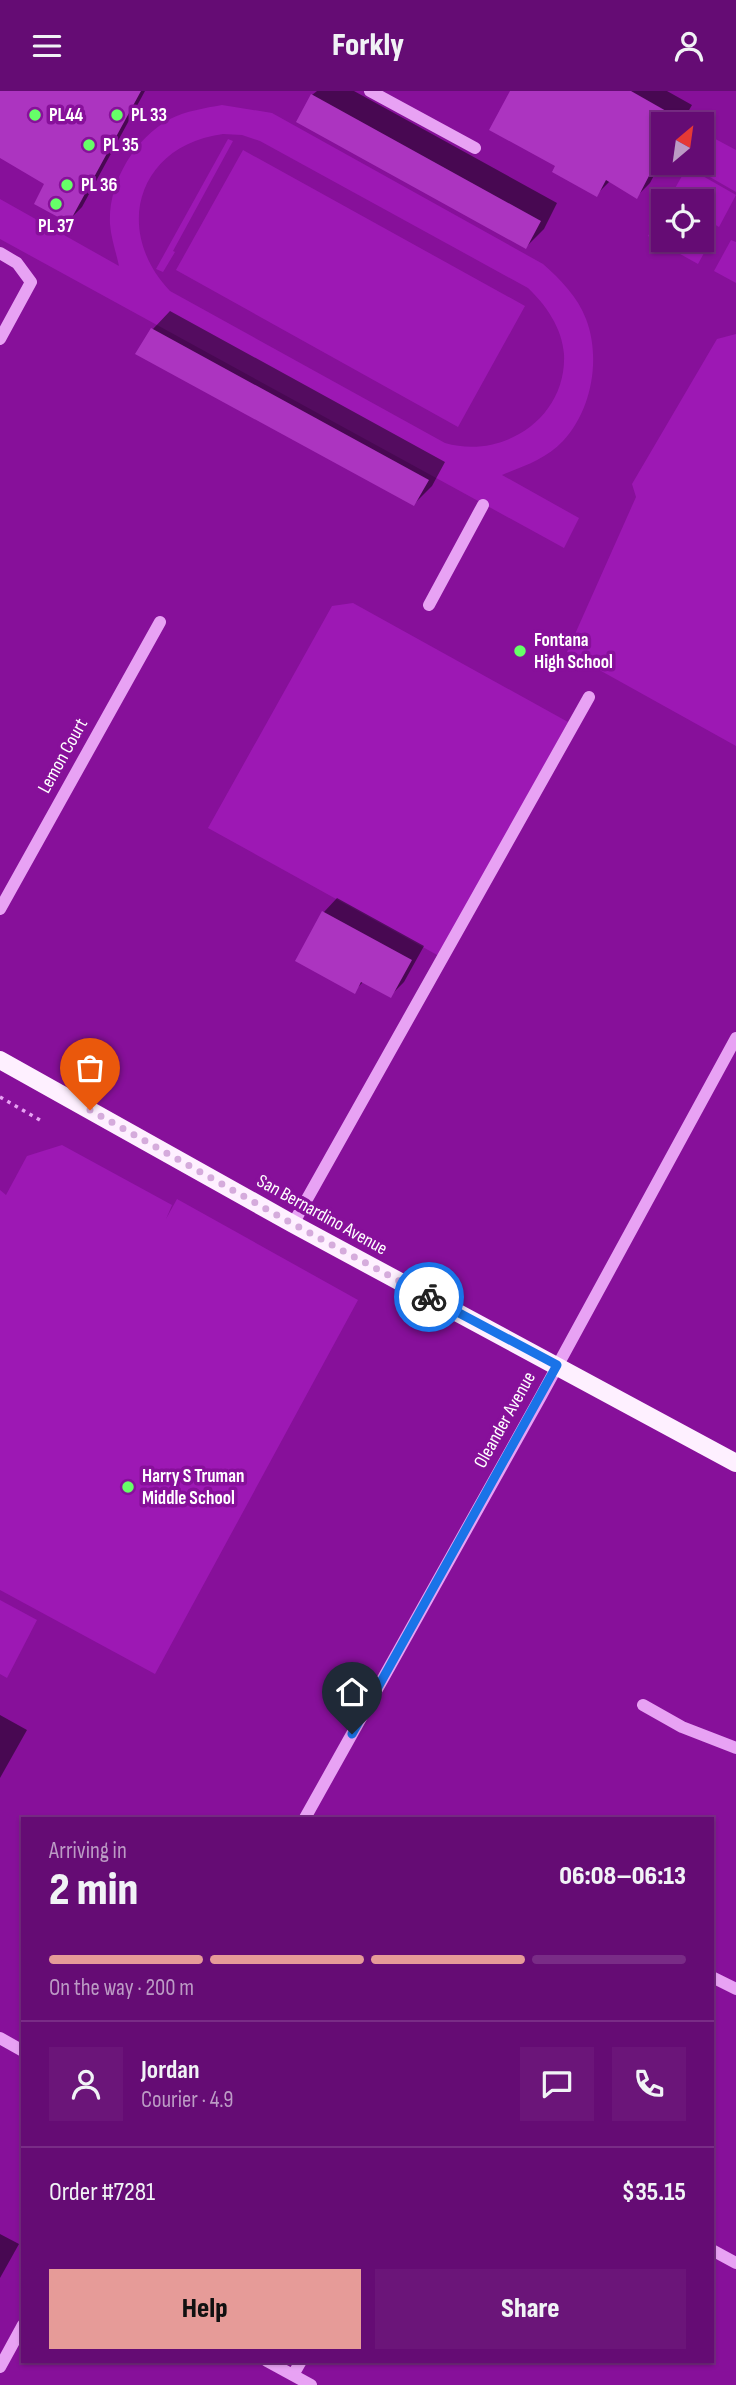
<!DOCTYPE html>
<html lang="en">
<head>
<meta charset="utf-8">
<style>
  body { margin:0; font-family:"Sofia Sans Condensed",sans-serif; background:#6b1579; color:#f1f3f6; height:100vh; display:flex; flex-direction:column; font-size:26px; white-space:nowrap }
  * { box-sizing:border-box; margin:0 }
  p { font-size:23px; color:#bc9bc5 }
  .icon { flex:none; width:38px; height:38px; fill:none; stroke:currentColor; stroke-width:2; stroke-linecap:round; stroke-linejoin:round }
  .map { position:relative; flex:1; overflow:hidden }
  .panel { position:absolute; left:21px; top:1726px; width:693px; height:546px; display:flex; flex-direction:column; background:#650c74; border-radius:0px; box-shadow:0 2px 5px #0004,0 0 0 2px #792c86 }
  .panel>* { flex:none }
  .needle { width:46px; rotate:29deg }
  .controls { position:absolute; left:651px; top:21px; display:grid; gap:14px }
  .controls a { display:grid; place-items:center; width:63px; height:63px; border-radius:0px; background:#650c74; box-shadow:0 2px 5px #0004,0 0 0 2px #792c86; font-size:35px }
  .pin { position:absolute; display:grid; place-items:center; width:60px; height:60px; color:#fff; margin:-72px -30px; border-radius:50% 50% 50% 0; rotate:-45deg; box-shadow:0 0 7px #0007 }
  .pin .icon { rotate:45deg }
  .courier { position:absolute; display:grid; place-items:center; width:70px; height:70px; margin:-35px; border:5px solid #1a73e8; border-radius:50%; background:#fff; color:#222; box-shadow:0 2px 9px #0007 }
  .overview em { font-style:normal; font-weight:800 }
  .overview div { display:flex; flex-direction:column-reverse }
  .overview { display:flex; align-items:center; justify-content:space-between; height:119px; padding:0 28px }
  h1 { font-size:46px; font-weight:800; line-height:52px }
  .bar { display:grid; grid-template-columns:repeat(4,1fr); gap:10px 7px; align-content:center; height:84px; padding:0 28px }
  .bar i { height:9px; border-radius:5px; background:#792c86 }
  .bar .current { background:#e69b98 }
  .bar p { grid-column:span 4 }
  .line { display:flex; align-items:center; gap:18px; padding:0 28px; border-top:2px solid #792c86 }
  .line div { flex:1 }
  .round { display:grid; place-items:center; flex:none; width:74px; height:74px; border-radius:0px; background:#6b1579 }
  .primary-button { display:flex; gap:14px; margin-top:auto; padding:14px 28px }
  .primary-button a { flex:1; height:80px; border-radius:0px; background:#e69b98; color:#111; font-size:28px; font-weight:800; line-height:80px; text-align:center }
  .primary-button a+a { background:#6b1579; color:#f1f3f6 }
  header { display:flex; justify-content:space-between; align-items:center; height:91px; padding:0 28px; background:#650c74; font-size:32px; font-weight:800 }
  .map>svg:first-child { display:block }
  .green { fill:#9d18b4; fill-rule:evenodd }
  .shadow { fill:#0007 }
  .building { fill:#ac34c0 }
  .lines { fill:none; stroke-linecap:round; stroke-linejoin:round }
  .path { stroke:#e8a2f4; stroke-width:3.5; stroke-dasharray:3.5 5; stroke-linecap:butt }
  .minor { stroke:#e8a2f4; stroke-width:12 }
  .major { stroke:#fef0ff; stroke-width:18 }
  .done { stroke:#d5abdc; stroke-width:7; stroke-dasharray:0 12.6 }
  .route { stroke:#1a73e8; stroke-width:9 }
  .poi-dot { fill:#66ff68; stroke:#87109a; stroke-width:2.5 }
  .labels { text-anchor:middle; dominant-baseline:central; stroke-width:7; stroke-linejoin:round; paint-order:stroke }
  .poi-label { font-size:19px; font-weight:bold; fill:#fff; stroke:#87109a; text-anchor:start }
  .street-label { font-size:19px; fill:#fff; stroke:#87109a }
</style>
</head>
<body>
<header><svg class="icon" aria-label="menu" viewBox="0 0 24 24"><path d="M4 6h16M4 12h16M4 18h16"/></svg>Forkly<svg class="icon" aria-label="person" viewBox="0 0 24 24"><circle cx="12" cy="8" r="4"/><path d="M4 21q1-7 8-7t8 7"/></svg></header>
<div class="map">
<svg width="736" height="2294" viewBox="0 0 736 2294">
  <rect width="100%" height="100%" fill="#87109a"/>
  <path class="green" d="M 222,14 L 272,22 L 543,173 C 560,188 578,206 586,228 C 601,267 592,319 563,350 C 546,368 524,375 502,384 L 579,427 L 564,457 L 0,148 L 0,108 L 119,175 C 116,161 111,147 110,133 C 108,92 134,48 170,28 C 186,20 205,17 222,14 ZM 223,43 L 242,44 L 260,50 L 528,197 C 546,214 562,237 564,263 C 567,327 503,369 445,352 L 170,200 C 112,139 138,54 223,43 Z
    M 706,43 L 736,59 L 736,101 L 689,74 L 690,72 L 702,72 L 702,51 Z
    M 228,48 L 233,50 L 173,160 L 175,161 L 163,181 L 156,178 Z
    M 243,59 L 525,215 L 458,336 L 176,179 Z
    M 687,76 L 736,104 L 719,136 L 702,126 L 702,110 L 674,110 L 669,108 Z
    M 663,119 L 663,149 L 702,149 L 702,132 L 716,140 L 698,173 L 648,145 Z
    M 731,149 L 736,151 L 736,192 L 714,180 Z
    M 736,243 L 736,655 L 567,561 L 636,406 L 632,393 L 717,248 Z
    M 353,512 L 568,631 L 439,865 L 208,737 L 332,515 Z
    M 62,1054 L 172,1114 L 166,1128 L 177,1108 L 358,1209 L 155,1583 L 0,1499 L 0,1099 L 6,1104 L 27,1065 Z
    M 0,1509 L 37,1529 L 7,1587 L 0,1583 Z"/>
  <path class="shadow" d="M 0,0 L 145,0 L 82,116 L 68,130 L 47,92 L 0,65 Z
    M 317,0 L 354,0 L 557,112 L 544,138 L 526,156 L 312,4 Z
    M 512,0 L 667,0 L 692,14 L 681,33 L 663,33 L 663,67 L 650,92 L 637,105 L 610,90 L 597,103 L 557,75 Z
    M 170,220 L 445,371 L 432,395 L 414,413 L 137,263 L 153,238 Z
    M 337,807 L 424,855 L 404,891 L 390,905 L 364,890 L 354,900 L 298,869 L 324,821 Z
    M 0,1624 L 27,1639 L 0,1687 Z
    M 0,2143 L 19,2153 L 0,2187 Z"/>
  <path class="building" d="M 0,0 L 141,0 L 69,132 L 34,113 L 44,93 L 0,67 Z
    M 510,0 L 631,0 L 689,33 L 663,33 L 663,58 L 637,108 L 606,89 L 597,106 L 552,81 L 555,75 L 489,39 Z
    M 311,3 L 541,130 L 526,158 L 296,31 Z
    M 151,237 L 429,389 L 414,415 L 135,263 Z
    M 322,820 L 412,869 L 391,907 L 361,891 L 355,903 L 295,870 Z"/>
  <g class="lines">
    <path class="path" d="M 0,1006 L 40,1029"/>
    <path class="minor" d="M 370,0 L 475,57
      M 0,162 L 17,172 L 31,191 L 0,248
      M 429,514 L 483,414
      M 0,818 L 160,531
      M 293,1133 L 589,606
      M 643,1614 L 682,1636 L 736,1657
      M 305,1727 L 541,1305 L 736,947
      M 712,1886 L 736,1898
      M 0,1947 L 23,1960
      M 712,2159 L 736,2172
      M 267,2270 L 311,2294
      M 0,2276 L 23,2234
      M 293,2284 L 301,2270"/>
    <path class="major" d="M 0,969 L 293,1133 L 736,1372"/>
  </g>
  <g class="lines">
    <path class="done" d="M 90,1019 L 293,1133 L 429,1206"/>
    <path class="route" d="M 352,1643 L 557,1274 L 429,1206"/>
  </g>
  <g class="poi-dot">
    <circle cx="35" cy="24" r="7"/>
    <circle cx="117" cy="24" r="7"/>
    <circle cx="89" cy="54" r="7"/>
    <circle cx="67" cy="94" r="7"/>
    <circle cx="56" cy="113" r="7"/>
    <circle cx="520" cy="560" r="7"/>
    <circle cx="128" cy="1396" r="7"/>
  </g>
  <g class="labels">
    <g class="poi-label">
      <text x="49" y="24">PL44</text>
      <text x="131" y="24">PL 33</text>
      <text x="103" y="54">PL 35</text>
      <text x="81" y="94">PL 36</text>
      <text x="56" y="135" text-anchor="middle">PL 37</text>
      <text x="534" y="549">Fontana<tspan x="534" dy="22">High School</tspan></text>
      <text x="142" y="1385">Harry S Truman<tspan x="142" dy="22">Middle School</tspan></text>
    </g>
    <g class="street-label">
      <text transform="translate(63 665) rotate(-61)">Lemon Court</text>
      <text transform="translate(322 1124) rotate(29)">San Bernardino Avenue</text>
      <text transform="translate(505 1329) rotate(-61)">Oleander Avenue</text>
    </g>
  </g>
</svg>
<div class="controls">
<a><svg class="needle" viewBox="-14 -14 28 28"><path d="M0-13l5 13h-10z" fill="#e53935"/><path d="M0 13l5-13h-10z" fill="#bc9bc5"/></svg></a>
<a><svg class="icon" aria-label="locate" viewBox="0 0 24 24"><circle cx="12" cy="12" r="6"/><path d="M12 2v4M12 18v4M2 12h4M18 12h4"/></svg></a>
</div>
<div class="pin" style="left:90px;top:1019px;background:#ea580c"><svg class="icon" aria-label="bag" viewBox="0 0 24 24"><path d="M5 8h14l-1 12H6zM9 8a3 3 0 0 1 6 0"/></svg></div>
<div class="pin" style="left:352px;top:1643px;background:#1f2937"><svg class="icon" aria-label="home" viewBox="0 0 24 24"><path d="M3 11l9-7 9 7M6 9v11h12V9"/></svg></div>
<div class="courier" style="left:429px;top:1206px"><svg class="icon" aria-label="bike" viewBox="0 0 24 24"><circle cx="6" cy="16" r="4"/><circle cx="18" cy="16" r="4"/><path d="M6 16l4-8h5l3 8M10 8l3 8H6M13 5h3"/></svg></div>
<section class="panel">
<div class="overview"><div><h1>2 min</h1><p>Arriving in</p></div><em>06:08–06:13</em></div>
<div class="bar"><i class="current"></i><i class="current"></i><i class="current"></i><i></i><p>On the way · 200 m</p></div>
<div class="line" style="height:126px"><a class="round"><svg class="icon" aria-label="person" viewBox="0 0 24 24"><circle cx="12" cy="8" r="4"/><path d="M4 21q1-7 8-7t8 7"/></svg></a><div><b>Jordan</b><p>Courier · 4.9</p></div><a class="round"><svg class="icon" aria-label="chat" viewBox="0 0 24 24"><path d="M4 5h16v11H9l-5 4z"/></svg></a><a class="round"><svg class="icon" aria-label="phone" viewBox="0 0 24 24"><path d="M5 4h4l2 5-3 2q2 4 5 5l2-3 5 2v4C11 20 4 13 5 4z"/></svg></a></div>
<div class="line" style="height:91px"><div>Order #7281</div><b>$35.15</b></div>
<div class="primary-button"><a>Help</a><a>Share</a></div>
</section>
</div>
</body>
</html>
